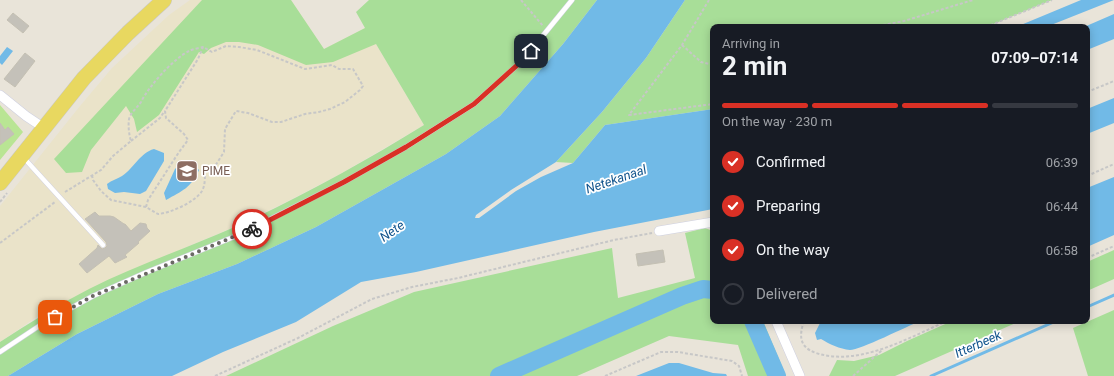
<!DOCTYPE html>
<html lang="en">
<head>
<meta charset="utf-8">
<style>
  body { margin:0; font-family:Roboto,sans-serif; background:#20242c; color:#f1f3f6; height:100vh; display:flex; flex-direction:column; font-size:15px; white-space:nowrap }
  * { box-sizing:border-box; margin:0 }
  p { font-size:13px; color:#9ea1a6 }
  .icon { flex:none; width:22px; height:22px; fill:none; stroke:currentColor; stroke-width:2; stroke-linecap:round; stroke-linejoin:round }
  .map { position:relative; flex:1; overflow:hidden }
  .sheet { position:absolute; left:710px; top:24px; width:380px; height:300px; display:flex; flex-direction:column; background:#171b24; border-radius:8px; box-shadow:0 2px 10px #0003 }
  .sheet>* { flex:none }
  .pin { position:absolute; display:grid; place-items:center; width:34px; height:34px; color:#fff; margin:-17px; border-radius:8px; box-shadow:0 2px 6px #0006 }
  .courier { position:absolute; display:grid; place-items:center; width:40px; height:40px; margin:-20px; border:3px solid #d93025; border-radius:50%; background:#fff; color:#222; box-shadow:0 1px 5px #0007 }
  .overview em { font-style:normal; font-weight:700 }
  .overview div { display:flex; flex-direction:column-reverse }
  .overview { display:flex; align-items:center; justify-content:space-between; height:68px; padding:0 12px }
  h1 { font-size:26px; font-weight:700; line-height:30px }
  .bar { display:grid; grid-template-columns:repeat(4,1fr); gap:6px 4px; align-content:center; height:48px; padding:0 12px }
  .bar i { height:5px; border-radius:3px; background:#363941 }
  .bar .on { background:#d93025 }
  .bar p { grid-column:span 4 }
  ol { padding:0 12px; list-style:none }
  li { display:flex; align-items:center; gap:12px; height:44px }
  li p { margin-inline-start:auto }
  li .icon { padding:4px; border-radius:50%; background:#d93025; color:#fff; stroke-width:4 }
  li:last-child { color:#9ea1a6 }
  li i { width:22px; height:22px; border:2px solid #363941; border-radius:50% }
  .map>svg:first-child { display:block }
  .education { fill:#eae3c9 }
  .green { fill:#a8de98 }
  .pitch { fill:#b9e594 }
  .water { fill:#71bae7 }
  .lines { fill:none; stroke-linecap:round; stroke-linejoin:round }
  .stream { stroke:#71bae7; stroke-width:3 }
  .river { stroke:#71bae7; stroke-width:18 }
  .building { fill:#c4c1b9; stroke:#c4c0b3 }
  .lane-casing { stroke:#cfd0e0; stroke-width:5.5 }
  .street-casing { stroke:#cfd0e0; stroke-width:10 }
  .primary-casing { stroke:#c7c7c7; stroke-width:16 }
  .path { stroke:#c7c7c7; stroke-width:2; stroke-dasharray:3 2; stroke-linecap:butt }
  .lane { stroke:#fff; stroke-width:4.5 }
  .street { stroke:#fff; stroke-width:9 }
  .primary { stroke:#e8d860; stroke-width:15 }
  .done { stroke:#6b6965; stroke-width:4; stroke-dasharray:0 7.2 }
  .route { stroke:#d93025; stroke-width:5 }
  .labels { text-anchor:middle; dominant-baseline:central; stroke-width:3.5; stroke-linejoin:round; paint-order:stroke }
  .education-label { font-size:12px; fill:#785e54; stroke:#fff; text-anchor:start }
  .water-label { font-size:13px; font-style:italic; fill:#14568e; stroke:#fff }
</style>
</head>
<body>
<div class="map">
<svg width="1114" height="376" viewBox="0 0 1114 376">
  <rect width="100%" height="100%" fill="#e9e4d9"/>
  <path class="education" d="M 190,0 L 291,0 L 324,49 L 365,28 L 376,44 L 424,125 L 340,174 L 288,201 L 237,226 L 191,245 L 38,316 L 0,342 L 0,206 L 80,106 L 112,68 L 169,15 Z"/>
  <path class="green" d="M 202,0 L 291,0 L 324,49 L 365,28 L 356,12 L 369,0 L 597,0 L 563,44 L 500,116 L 446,154 L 316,227 L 237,264 L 158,294 L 77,334 L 8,376 L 0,376 L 0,342 C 29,323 58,305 89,289 C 136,265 188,248 237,226 C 301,197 364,162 424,125 L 376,44 L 333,62 L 306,65 L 258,45 L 239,42 L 226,42 L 211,48 L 204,54 L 199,52 L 159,115 L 137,132 L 134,119 L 126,106 L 91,150 L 82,172 L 66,173 L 54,159 Z
    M 685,0 L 1052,0 L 986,27 L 713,27 L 713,109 L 605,125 L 573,163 L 556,162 L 602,112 L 646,58 Z
    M 705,228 L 713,231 L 713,321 L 763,321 L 786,376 L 748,376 L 738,345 L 669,336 L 577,376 L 226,376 L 333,326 L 414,292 L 612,248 L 618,298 L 695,278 L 685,233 Z
    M 1114,250 L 1114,279 L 1087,291 L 1087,262 Z
    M 1114,310 L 1114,376 L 1088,376 L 1073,328 Z
    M 952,321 L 1020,321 L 895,376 L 829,376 L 837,360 L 854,361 L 879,355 L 907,341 Z"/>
  <path class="pitch" d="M 0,105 L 23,132 L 0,160 Z"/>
  <path class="water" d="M 597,0 L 685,0 L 646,58 L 602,112 L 556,162 L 511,190 L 476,215 L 475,218 L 479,218 L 516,191 L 541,177 L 573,163 L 605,125 L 713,109 L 713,209 L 594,232 L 416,272 L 361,282 L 296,322 L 223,352 L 172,376 L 8,376 L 77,334 L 158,294 L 237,264 L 316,227 L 446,154 L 500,116 L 563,44 Z
    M 1081,0 L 1114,0 L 1046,27 L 1016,27 Z
    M 1114,14 L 1114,39 L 1087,50 L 1087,27 L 1084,27 Z
    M 7,47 L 13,51 L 2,65 L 0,63 L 0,56 Z
    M 1114,98 L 1114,123 L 1087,134 L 1087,109 Z
    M 154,149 L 164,153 L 164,161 L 146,191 L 140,194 L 124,192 L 115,193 L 108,189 L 107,184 C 112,180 117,179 122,176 C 134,168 140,153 154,149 Z
    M 188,163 L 194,165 L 199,170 C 191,188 182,191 166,200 L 164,193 L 175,169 L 180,164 Z
    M 1114,177 L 1114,235 L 1087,247 L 1087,188 Z
    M 821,321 L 920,321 C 908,326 860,350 850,350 C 840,349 829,344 821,339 L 817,340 L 815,333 Z
    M 669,363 L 679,363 L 713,373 L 726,374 L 727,376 L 636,376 Z"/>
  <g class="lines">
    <path class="stream" d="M 1087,307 L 1114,295
      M 931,376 L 1056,321"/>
    <path class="river" d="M 753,321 L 777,376
      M 499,376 L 682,296 L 703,289 L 713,290"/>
  </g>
  <path class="building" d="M 13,13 L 29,26 L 23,33 L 7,20 Z
    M 25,53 L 35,61 L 15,87 L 4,79 Z
    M 0,123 L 5,130 L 8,127 L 14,134 L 0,145 Z
    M 95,212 L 99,216 L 110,216 L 114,217 L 124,224 L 125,224 L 131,231 L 140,223 L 146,224 L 147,228 L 150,231 L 138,242 L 139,243 L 125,255 L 127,257 L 115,263 L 109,256 L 87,273 L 79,264 L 97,248 L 98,245 L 102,249 L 105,248 L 107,246 L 106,242 L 85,219 Z
    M 663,250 L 665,262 L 638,266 L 636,254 Z"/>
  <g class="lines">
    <g class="lane-casing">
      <path id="lane" d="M 23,157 L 103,245
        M 0,352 L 42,324 L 93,296 L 147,272 L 241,234 L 344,182 L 406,147 L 474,104 L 523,60 L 572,0"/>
    </g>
    <g class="street-casing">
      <path id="street" d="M 0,95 L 26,116 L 44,128
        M 659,231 L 713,222
        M 776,321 L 800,376"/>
    </g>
    <g class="primary-casing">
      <path id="primary" d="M 0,183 L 84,78 L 128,33 L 164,0"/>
    </g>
    <path class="path" d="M 521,0 L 543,26
      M 709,0 L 682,45 L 629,115 L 713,104
      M 873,27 L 904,21 L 973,0
      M 986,27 L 1052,0
      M 682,45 L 701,62 L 713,65
      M 1087,92 L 1114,81
      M 131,141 L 160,118 L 164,112
      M 92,175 L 93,180 L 101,191 L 111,200 L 146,207
      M 1087,176 L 1114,164
      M 65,192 L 101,170 L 113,156 L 131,141 C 129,134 128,127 129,119 C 131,112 137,108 141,102 C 149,86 173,59 189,51 C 193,49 199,48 203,47 L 212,52 L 226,46 L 239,47 L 257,50 L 305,69 L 332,65 L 339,69 L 353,69 L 363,86 L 360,90 L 345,102 L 330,109 L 319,112 L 305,114 L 281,122 L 272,122 L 248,113 L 236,111 L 225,129 L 224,152 L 215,166 L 205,172 C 205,178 205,186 202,191 C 195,202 171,213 158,214 L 146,207 L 148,200 L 179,152 L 188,140 L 184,134 L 166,118 L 165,111 L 198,59 L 203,47
      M 0,202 L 7,193
      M 0,243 L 55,202
      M 1087,258 L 1114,246
      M 804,321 C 799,336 799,347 816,353 C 859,367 908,338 947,321
      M 215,376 L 298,338 L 372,299 L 412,287 L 458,278 L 614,240 L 652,233
      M 605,376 L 661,352 L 678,352 L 732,361 L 739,366 L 742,376
      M 853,376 L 882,350"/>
    <use href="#lane" class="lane"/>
    <use href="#street" class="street"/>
    <use href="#primary" class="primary"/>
  </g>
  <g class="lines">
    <path class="done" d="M 55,317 L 93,296 L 252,229"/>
    <path class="route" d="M 252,229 L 344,182 L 406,147 L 474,104 L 523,60 L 531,51"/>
  </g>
  <defs>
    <g id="school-square" transform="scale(1.15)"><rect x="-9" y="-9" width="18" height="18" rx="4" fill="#8d6e63" stroke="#fff"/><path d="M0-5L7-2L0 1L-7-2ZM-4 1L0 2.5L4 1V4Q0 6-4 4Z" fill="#fff"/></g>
  </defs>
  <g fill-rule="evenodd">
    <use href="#school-square" x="187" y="171"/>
  </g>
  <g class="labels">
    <g class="education-label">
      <text x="202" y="171">PIME</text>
    </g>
    <g class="water-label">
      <text transform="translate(616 179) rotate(-19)">Netekanaal</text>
      <text transform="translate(392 231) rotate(-35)">Nete</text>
      <text transform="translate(978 344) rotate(-24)">Itterbeek</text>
    </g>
  </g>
</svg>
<div class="pin" style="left:55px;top:317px;background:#ea580c"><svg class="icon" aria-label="bag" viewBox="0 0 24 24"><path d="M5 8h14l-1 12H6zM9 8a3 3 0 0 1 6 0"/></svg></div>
<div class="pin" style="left:531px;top:51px;background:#1f2937"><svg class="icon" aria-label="home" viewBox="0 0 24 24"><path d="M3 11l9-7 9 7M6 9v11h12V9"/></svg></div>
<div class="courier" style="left:252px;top:229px"><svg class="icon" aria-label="bike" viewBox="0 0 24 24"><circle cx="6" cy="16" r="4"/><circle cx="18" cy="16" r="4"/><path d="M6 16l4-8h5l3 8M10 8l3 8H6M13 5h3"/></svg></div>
<section class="sheet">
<div class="overview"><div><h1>2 min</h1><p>Arriving in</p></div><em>07:09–07:14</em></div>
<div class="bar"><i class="on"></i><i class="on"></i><i class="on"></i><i></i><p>On the way · 230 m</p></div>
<ol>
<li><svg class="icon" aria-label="check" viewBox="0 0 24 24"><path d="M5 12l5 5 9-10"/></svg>Confirmed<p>06:39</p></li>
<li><svg class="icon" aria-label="check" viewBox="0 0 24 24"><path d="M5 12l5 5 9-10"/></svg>Preparing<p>06:44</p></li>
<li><svg class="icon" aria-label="check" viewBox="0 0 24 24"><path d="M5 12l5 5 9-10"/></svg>On the way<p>06:58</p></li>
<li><i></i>Delivered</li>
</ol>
</section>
</div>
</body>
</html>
